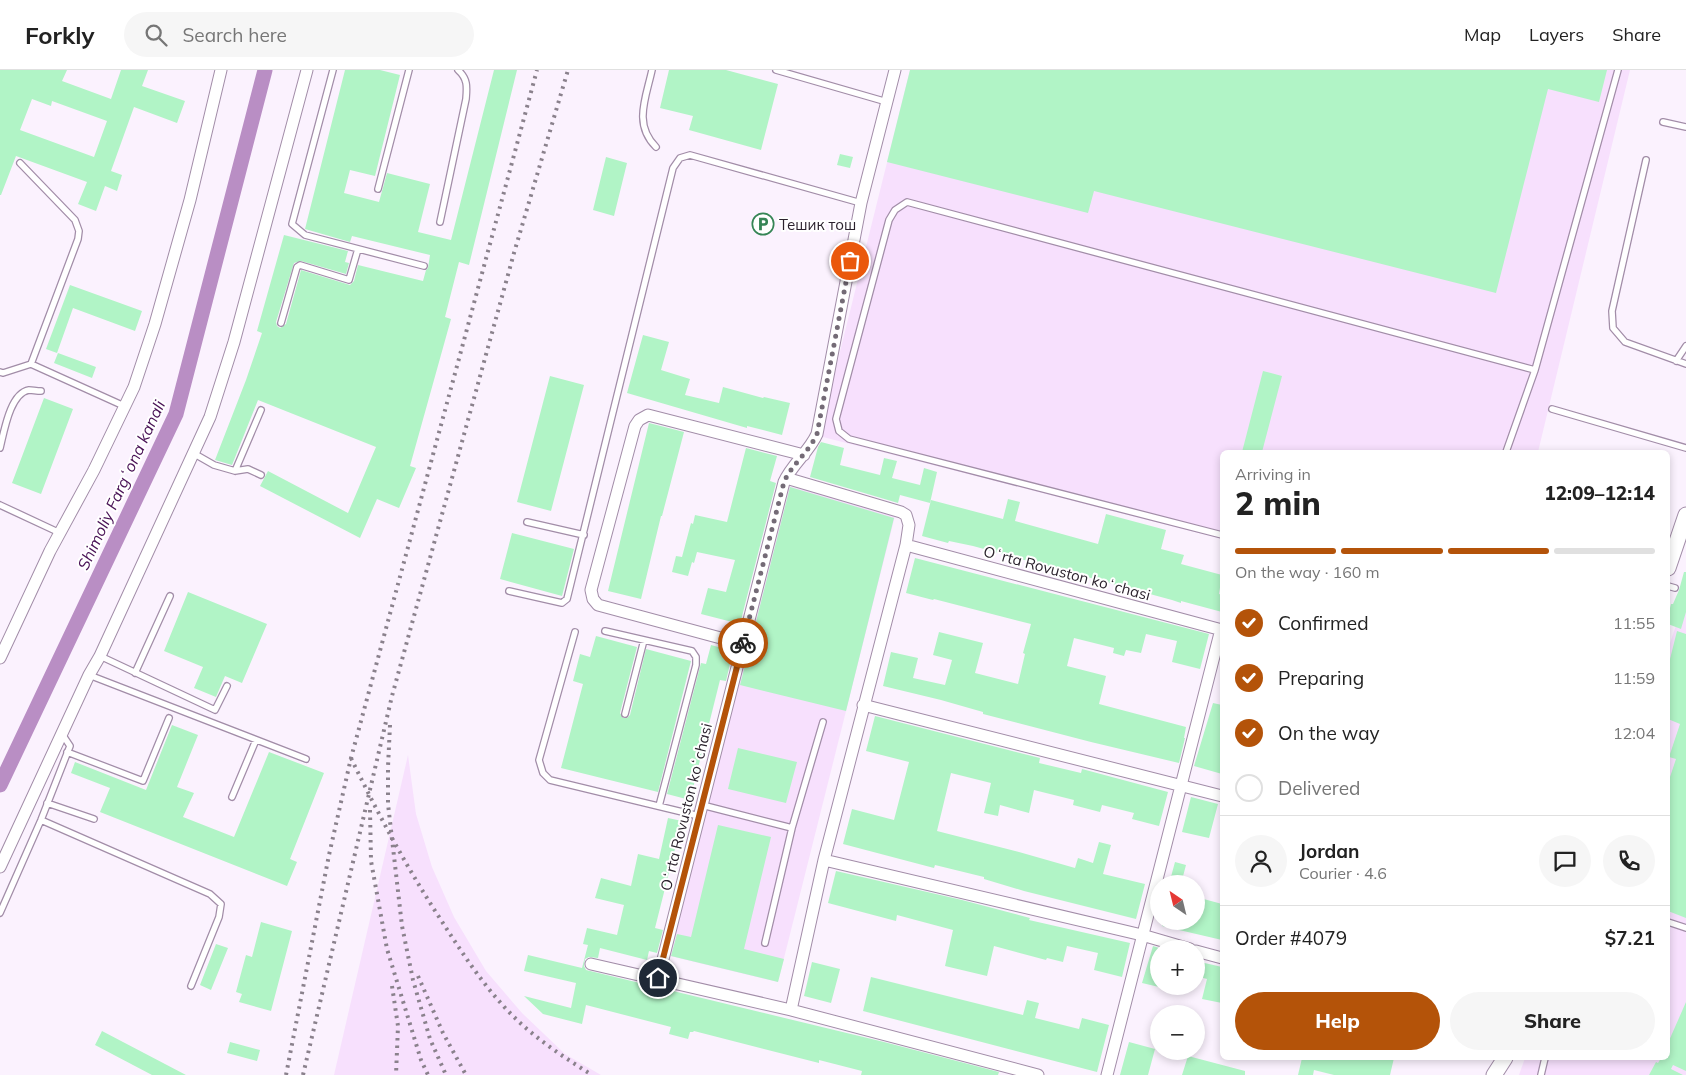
<!DOCTYPE html>
<html lang="en">
<head>
<meta charset="utf-8">
<style>
  body { margin:0; font-family:Mulish,sans-serif; background:#f6f6f6; color:#222; height:100vh; display:flex; flex-direction:column; font-size:19px; white-space:nowrap }
  * { box-sizing:border-box; margin:0 }
  p { font-size:16px; color:#767676 }
  .icon { flex:none; width:28px; height:28px; fill:none; stroke:currentColor; stroke-width:2; stroke-linecap:round; stroke-linejoin:round }
  .map { position:relative; flex:1; overflow:hidden }
  .side { position:absolute; left:1220px; top:380px; width:450px; height:610px; display:flex; flex-direction:column; background:#fff; border-radius:8px; box-shadow:0 2px 8px #0003 }
  .side>* { flex:none }
  .needle { width:32px; rotate:325deg }
  .buttons { position:absolute; left:1150px; top:805px; display:grid; gap:10px }
  .buttons a { display:grid; place-items:center; width:55px; height:55px; border-radius:50%; background:#fff; box-shadow:0 2px 8px #0003; font-size:25px }
  .pin { position:absolute; display:grid; place-items:center; width:42px; height:42px; color:#fff; margin:-21px; border:2px solid #fff; border-radius:50%; box-shadow:0 1px 5px #0007 }
  .courier { position:absolute; display:grid; place-items:center; width:50px; height:50px; margin:-25px; border:4px solid #b45309; border-radius:50%; background:#fff; color:#222; box-shadow:0 1px 6px #0007 }
  .summary em { font-style:normal; font-weight:800 }
  .summary div { display:flex; flex-direction:column-reverse }
  .summary { display:flex; align-items:center; justify-content:space-between; height:85px; padding:0 15px }
  h1 { font-size:32px; font-weight:800; line-height:38px }
  .bar { display:grid; grid-template-columns:repeat(4,1fr); gap:8px 5px; align-content:center; height:60px; padding:0 15px }
  .bar i { height:6px; border-radius:4px; background:#e0e0e0 }
  .bar .on { background:#b45309 }
  .bar p { grid-column:span 4 }
  .line { display:flex; align-items:center; gap:12px; padding:0 15px; border-top:1px solid #e0e0e0 }
  .line div { flex:1 }
  .round { display:grid; place-items:center; flex:none; width:52px; height:52px; border-radius:26px; background:#f6f6f6 }
  ol { padding:0 15px; list-style:none }
  li { display:flex; align-items:center; gap:15px; height:55px }
  li p { margin-inline-start:auto }
  li .icon { padding:5px; border-radius:50%; background:#b45309; color:#fff; stroke-width:4 }
  li:last-child { color:#767676 }
  li i { width:28px; height:28px; border:2px solid #e0e0e0; border-radius:50% }
  .primary-button { display:flex; gap:10px; margin-top:auto; padding:10px 15px }
  .primary-button a { flex:1; height:58px; border-radius:30px; background:#b45309; color:#fff; font-size:20px; font-weight:800; line-height:58px; text-align:center }
  .primary-button a+a { background:#f6f6f6; color:#222 }
  header { display:flex; align-items:center; gap:30px; box-sizing:border-box; height:70px; padding:0 25px; background:#fff; border-bottom:1px solid #e0e0e0 }
  header strong { font-size:24px }
  nav { display:flex; gap:28px; margin-inline-start:auto; font-size:18px }
  .search { width:350px; height:45px; background:#f6f6f6; display:flex; align-items:center; gap:12px; box-sizing:border-box; padding:0 18px; border-radius:28px; color:#767676; font-size:19px }
  .map>svg:first-child { display:block }
  .built { fill:#f7e0fd }
  .lines { fill:none; stroke-linecap:round; stroke-linejoin:round }
  .canal { stroke:#b98ec4; stroke-width:15 }
  .building { fill:#b1f4c6; fill-rule:evenodd }
  .service-casing { stroke:#a28da8; stroke-width:8 }
  .minor-casing { stroke:#a28da8; stroke-width:13 }
  .tertiary-casing { stroke:#a28da8; stroke-width:17 }
  .service { stroke:#fff; stroke-width:5.5 }
  .minor { stroke:#fff; stroke-width:11 }
  .tertiary { stroke:#fff; stroke-width:15 }
  .rail { stroke:#8a818c; stroke-width:4; stroke-dasharray:2.5 5; stroke-linecap:butt }
  .done { stroke:#746b76; stroke-width:5; stroke-dasharray:0 9 }
  .route { stroke:#b45309; stroke-width:6 }
  .labels { text-anchor:middle; dominant-baseline:central; stroke-width:4; stroke-linejoin:round; paint-order:stroke }
  .poi-label { font-size:15px; fill:#2b222d; stroke:#fff; text-anchor:start }
  .street-label { font-size:15px; fill:#2b222d; stroke:#fff }
  .water-label { font-size:16px; font-style:italic; fill:#481155; stroke:#fff }
</style>
</head>
<body>
<header>
<strong>Forkly</strong>
<div class="search"><svg class="icon" aria-label="search" viewBox="0 0 24 24"><circle cx="10" cy="10" r="6"/><path d="M15 15l6 6"/></svg>Search here</div>
<nav><a>Map</a><a>Layers</a><a>Share</a></nav>
</header>
<div class="map">
<svg width="1686" height="1005" viewBox="0 0 1686 1005">
  <rect width="100%" height="100%" fill="#fbf2fe"/>
  <path class="built" d="M 910,0 L 1630,0 L 1538,382 L 1222,382 L 1222,469 L 819,366 Z
    M 788,416 L 896,442 L 778,912 L 670,886 Z
    M 1686,526 L 1686,1005 L 1519,1005 L 1525,988 L 1668,988 L 1668,579 Z
    M 408,685 L 416,744 L 432,797 L 454,847 L 486,901 L 522,943 L 565,984 L 601,1005 L 334,1005 Z"/>
  <g class="lines">
    <path class="canal" d="M 0,715 L 176,344 L 265,0"/>
  </g>
  <path class="building" d="M 0,0 L 67,0 L 62,11 L 111,29 L 121,0 L 148,0 L 142,16 L 185,31 L 177,53 L 134,37 L 111,101 L 122,105 L 117,121 L 105,116 L 96,141 L 78,134 L 87,112 L 16,86 L 1,125 L 0,125 ZM 32,29 L 51,36 L 52,31 L 107,51 L 94,87 L 20,60 Z
    M 345,0 L 380,0 L 400,5 L 375,106 L 350,100 L 344,123 L 379,132 L 387,103 L 430,114 L 418,162 L 451,170 L 494,0 L 517,0 L 469,195 L 459,192 L 445,247 L 451,249 L 410,396 L 416,398 L 399,438 L 377,429 L 360,468 L 260,416 L 268,401 L 348,443 L 376,377 L 258,330 L 232,395 L 215,390 L 246,310 L 262,263 L 257,261 L 284,165 L 348,181 L 345,192 L 349,193 L 346,204 L 301,191 L 294,193 L 276,252 L 277,256 L 280,258 L 286,254 L 301,200 L 350,215 L 354,211 L 358,195 L 423,211 L 426,200 L 428,198 L 430,185 L 352,166 L 350,172 L 305,159 Z
    M 669,0 L 726,0 L 778,14 L 761,80 L 689,60 L 693,46 L 660,38 Z
    M 910,0 L 1607,0 L 1599,32 L 1548,19 L 1496,223 L 1094,121 L 1088,143 L 887,92 Z
    M 840,84 L 853,87 L 850,98 L 837,95 Z
    M 606,87 L 627,93 L 614,146 L 593,140 Z
    M 70,215 L 142,241 L 135,261 L 73,238 L 57,283 L 46,279 Z
    M 643,265 L 669,272 L 661,300 L 690,309 L 685,325 L 719,333 L 723,317 L 763,328 L 764,327 L 790,333 L 782,365 L 747,356 L 747,358 L 627,323 Z
    M 58,283 L 96,297 L 92,308 L 54,293 Z
    M 1263,301 L 1282,306 L 1262,382 L 1242,382 Z
    M 550,306 L 584,315 L 551,441 L 517,432 Z
    M 44,328 L 73,339 L 41,424 L 12,413 Z
    M 649,353 L 684,362 L 662,446 L 661,446 L 641,529 L 608,521 Z
    M 821,372 L 844,378 L 840,395 L 880,405 L 884,388 L 897,391 L 892,408 L 920,415 L 924,398 L 937,402 L 930,433 L 900,425 L 898,433 L 810,407 L 818,377 Z
    M 746,378 L 777,386 L 770,411 L 776,413 L 740,554 L 701,544 L 708,518 L 726,522 L 735,490 L 697,482 L 694,493 L 692,492 L 688,506 L 672,502 L 676,486 L 682,487 L 691,453 L 693,454 L 695,445 L 727,452 Z
    M 790,417 L 894,448 L 846,641 L 740,615 Z
    M 1008,429 L 1020,432 L 1015,451 L 1098,474 L 1106,444 L 1166,460 L 1161,479 L 1184,485 L 1181,494 L 1222,505 L 1219,524 L 1222,525 L 1222,542 L 1181,531 L 1181,533 L 1172,530 L 973,476 L 949,471 L 948,473 L 922,466 L 931,430 L 1003,449 Z
    M 512,463 L 574,479 L 562,526 L 500,509 Z
    M 915,488 L 1209,564 L 1200,599 L 1172,592 L 1177,571 L 1146,564 L 1141,583 L 1126,580 L 1124,586 L 1113,583 L 1114,578 L 1074,568 L 1067,596 L 1106,606 L 1099,634 L 1186,657 L 1184,668 L 1185,668 L 1179,693 L 1091,672 L 983,644 L 983,642 L 941,630 L 883,616 L 891,582 L 918,588 L 913,608 L 945,615 L 952,590 L 933,585 L 939,562 L 983,573 L 975,603 L 1018,614 L 1025,584 L 1023,583 L 1031,554 L 934,529 L 933,530 L 906,523 Z
    M 1684,502 L 1686,502 L 1686,542 L 1681,559 L 1668,554 L 1668,546 L 1671,534 L 1673,534 L 1679,520 Z
    M 188,522 L 267,554 L 242,613 L 225,606 L 216,627 L 194,618 L 203,597 L 164,581 Z
    M 1677,561 L 1686,564 L 1686,848 L 1668,841 L 1668,713 L 1676,689 L 1669,687 L 1680,654 L 1668,649 L 1668,597 Z
    M 596,566 L 637,577 L 620,643 L 623,648 L 627,648 L 630,645 L 646,579 L 691,591 L 658,722 L 561,698 L 583,614 L 573,611 L 580,584 L 590,587 Z
    M 711,575 L 733,581 L 726,611 L 720,610 L 690,730 L 667,724 L 701,593 L 706,594 Z
    M 1213,633 L 1222,635 L 1222,704 L 1194,696 Z
    M 875,646 L 1040,688 L 1039,693 L 1081,703 L 1082,699 L 1168,722 L 1159,756 L 1132,749 L 1134,743 L 1102,735 L 1100,742 L 1073,735 L 1074,730 L 1034,720 L 1029,743 L 1000,735 L 998,746 L 984,743 L 991,713 L 951,703 L 937,761 L 1019,782 L 1075,798 L 1078,788 L 1093,793 L 1099,772 L 1111,775 L 1103,804 L 1145,814 L 1136,849 L 1024,821 L 984,809 L 984,807 L 935,795 L 934,798 L 843,774 L 852,739 L 894,750 L 909,692 L 866,681 Z
    M 172,655 L 198,665 L 177,717 L 194,723 L 183,747 L 234,767 L 269,682 L 324,703 L 290,789 L 297,792 L 287,816 L 100,742 L 110,718 L 71,703 L 75,692 L 146,720 Z
    M 738,678 L 797,692 L 786,733 L 728,719 Z
    M 1191,727 L 1218,734 L 1209,768 L 1182,762 Z
    M 668,748 L 682,751 L 655,858 L 663,860 L 657,883 L 649,881 L 647,890 L 600,878 L 598,888 L 589,887 L 585,889 L 584,896 L 586,900 L 884,972 L 999,1002 L 998,1005 L 861,1005 L 862,1001 L 819,990 L 819,993 L 694,961 L 693,962 L 690,962 L 688,969 L 669,964 L 671,957 L 586,935 L 582,954 L 543,944 L 524,926 L 571,938 L 576,913 L 524,901 L 528,885 L 582,898 L 588,875 L 583,874 L 587,858 L 617,865 L 624,835 L 595,828 L 601,808 L 631,816 L 638,784 L 659,789 Z
    M 718,755 L 771,767 L 744,879 L 784,889 L 778,912 L 671,886 L 677,864 L 691,867 Z
    M 1175,792 L 1186,795 L 1181,814 L 1169,814 Z
    M 836,801 L 962,830 L 1030,848 L 1029,850 L 1130,873 L 1122,907 L 1094,900 L 1098,883 L 1067,876 L 1063,892 L 1047,888 L 1046,890 L 994,876 L 987,906 L 945,896 L 953,860 L 897,845 L 896,851 L 828,833 Z
    M 1200,828 L 1222,834 L 1222,870 L 1162,856 L 1163,851 L 1196,851 L 1196,843 Z
    M 261,852 L 292,861 L 271,941 L 239,932 L 242,924 L 236,922 L 246,885 L 252,887 Z
    M 216,874 L 228,878 L 211,920 L 200,915 Z
    M 1153,876 L 1159,878 L 1159,917 L 1142,913 Z
    M 1196,891 L 1222,897 L 1222,933 L 1202,929 L 1207,909 L 1196,906 Z
    M 812,892 L 840,899 L 831,933 L 804,926 Z
    M 871,907 L 1023,945 L 1027,930 L 1039,933 L 1035,948 L 1079,959 L 1082,948 L 1109,955 L 1097,1002 L 863,941 Z
    M 1686,932 L 1686,1001 L 1673,995 L 1671,999 L 1683,1005 L 1649,1005 L 1656,992 L 1658,993 L 1661,988 L 1668,988 L 1668,973 Z
    M 102,961 L 186,1005 L 152,1005 L 95,975 Z
    M 230,972 L 260,980 L 257,991 L 227,983 Z
    M 1129,972 L 1155,979 L 1148,1005 L 1120,1005 Z
    M 1188,986 L 1245,1001 L 1245,1005 L 1182,1005 Z
    M 1302,988 L 1394,988 L 1390,1005 L 1334,1005 L 1314,1000 L 1313,1005 L 1298,1005 Z"/>
  <g class="lines">
    <g class="service-casing">
      <path id="service" d="M 333,0 L 292,154 L 305,165 L 424,196
        M 652,0 C 646,28 633,54 656,77
        M 776,0 L 887,32
        M 1663,52 L 1686,57
        M 1646,90 L 1612,241 L 1613,258 L 1625,272 L 1686,294
        M 20,93 L 75,150 L 79,161 L 78,169 L 31,294
        M 378,119 L 409,0
        M 440,152 L 466,29 C 467,17 468,9 458,0
        M 281,253 L 297,197 L 300,195 L 349,210 L 358,179
        M 1676,291 L 1686,276
        M 0,302 L 3,303 L 31,294 L 124,336
        M 1552,339 L 1686,378
        M 0,378 C 4,362 10,323 29,320 C 32,320 37,321 41,321
        M 1506,382 L 1535,300 L 1618,0
        M 193,383 L 214,395 L 235,401 L 248,399 L 261,405
        M 235,401 L 261,340
        M 0,435 L 60,463
        M 527,452 L 584,465
        M 1222,465 L 849,369 L 839,361 L 836,349 L 889,150 L 895,140 L 907,132 L 1535,300
        M 1668,516 L 1675,518
        M 509,521 L 562,533 L 567,529 L 673,98 L 680,88 L 690,85 L 861,133
        M 605,561 L 692,581 L 696,587 L 696,595 L 659,736
        M 575,562 L 539,690 L 543,703 L 550,710 L 699,746
        M 100,586 L 215,640 L 227,616
        M 135,603 L 170,526
        M 89,605 L 306,689
        M 625,644 L 644,570
        M 67,682 L 143,711 L 169,648
        M 232,727 L 256,670
        M 47,733 L 94,749
        M 702,735 L 792,758
        M 41,750 L 210,824 L 221,834 L 219,847 L 191,916
        M 0,843 L 41,750 L 70,676 L 62,664
        M 1668,852 L 1686,858
        M 765,873 L 792,758 L 823,652
        M 1541,1005 L 1545,988"/>
    </g>
    <g class="minor-casing">
      <path id="minor" d="M 786,408 L 901,442 L 906,445 L 909,455 L 906,475 L 824,790 L 791,940
        M 906,475 L 1222,560
        M 743,574 L 598,535 L 593,529 L 591,520 L 635,356 L 639,350 L 648,345 L 804,385
        M 0,588 L 50,481 L 94,400 L 134,317 L 155,254 L 190,130 L 221,0
        M 863,635 L 1222,726
        M 824,790 L 1142,865 L 1190,879
        M 0,797 L 89,605 L 100,586 L 210,347 L 234,272 L 307,0
        M 1196,881 L 1222,888
        M 591,894 L 791,940 L 1038,1005
        M 658,909 L 784,412 C 792,394 809,382 817,364 L 861,133 L 895,0
        M 1107,1005 L 1221,559"/>
    </g>
    <g class="tertiary-casing">
      <path id="tertiary" d="M 1668,498 L 1686,445
        M 1494,1005 L 1505,988"/>
    </g>
    <use href="#service" class="service"/>
    <use href="#minor" class="minor"/>
    <use href="#tertiary" class="tertiary"/>
    <path class="rail" d="M 390,655 L 388,697 L 388,734 L 402,856 L 413,910 L 430,969 L 446,1005
      M 351,688 C 378,744 407,798 441,850 C 466,889 492,929 527,959 C 548,977 570,991 592,1005
      M 370,740 L 371,791 L 387,879 L 421,990 L 428,1005
      M 418,906 L 443,963 L 466,1005
      M 392,916 L 398,956 L 396,1005
      M 286,1005 L 329,785 L 351,688 L 537,0
      M 303,1005 L 392,626 L 514,183 L 568,0"/>
  </g>
  <g class="lines">
    <path class="done" d="M 743,573 L 784,412 C 792,394 809,382 817,364 L 850,191"/>
    <path class="route" d="M 658,908 L 743,573"/>
  </g>
  <defs>
    <g id="parking-ring" transform="scale(1.125)"><circle r="9.5" fill="#fff" stroke="#358555" stroke-width="1.5"/><path d="M-3.5-5.5H1a3.5 3.5 0 0 1 0 7H-1V5.5H-3.5ZM-1-3.4V-.6H.8a1.4 1.4 0 0 0 0-2.8Z" fill="#358555"/></g>
  </defs>
  <g fill-rule="evenodd">
    <use href="#parking-ring" x="763" y="154"/>
  </g>
  <g class="labels">
    <g class="poi-label">
      <text x="779" y="154">Тешик тош</text>
    </g>
    <g class="street-label">
      <text transform="translate(1067 503) rotate(15)">Oʻrta Rovuston koʻchasi</text>
      <text transform="translate(686 737) rotate(-76)">Oʻrta Rovuston koʻchasi</text>
    </g>
    <g class="water-label">
      <text transform="translate(121 415) rotate(-65)">Shimoliy Fargʻona kanali</text>
    </g>
  </g>
</svg>
<div class="buttons">
<a><svg class="needle" viewBox="-14 -14 28 28"><path d="M0-13l5 13h-10z" fill="#e53935"/><path d="M0 13l5-13h-10z" fill="#767676"/></svg></a>
<a>+</a>
<a>−</a>
</div>
<div class="pin" style="left:850px;top:191px;background:#ea580c"><svg class="icon" aria-label="bag" viewBox="0 0 24 24"><path d="M5 8h14l-1 12H6zM9 8a3 3 0 0 1 6 0"/></svg></div>
<div class="pin" style="left:658px;top:908px;background:#1f2937"><svg class="icon" aria-label="home" viewBox="0 0 24 24"><path d="M3 11l9-7 9 7M6 9v11h12V9"/></svg></div>
<div class="courier" style="left:743px;top:573px"><svg class="icon" aria-label="bike" viewBox="0 0 24 24"><circle cx="6" cy="16" r="4"/><circle cx="18" cy="16" r="4"/><path d="M6 16l4-8h5l3 8M10 8l3 8H6M13 5h3"/></svg></div>
<section class="side">
<div class="summary"><div><h1>2 min</h1><p>Arriving in</p></div><em>12:09–12:14</em></div>
<div class="bar"><i class="on"></i><i class="on"></i><i class="on"></i><i></i><p>On the way · 160 m</p></div>
<ol>
<li><svg class="icon" aria-label="check" viewBox="0 0 24 24"><path d="M5 12l5 5 9-10"/></svg>Confirmed<p>11:55</p></li>
<li><svg class="icon" aria-label="check" viewBox="0 0 24 24"><path d="M5 12l5 5 9-10"/></svg>Preparing<p>11:59</p></li>
<li><svg class="icon" aria-label="check" viewBox="0 0 24 24"><path d="M5 12l5 5 9-10"/></svg>On the way<p>12:04</p></li>
<li><i></i>Delivered</li>
</ol>
<div class="line" style="height:90px"><a class="round"><svg class="icon" aria-label="person" viewBox="0 0 24 24"><circle cx="12" cy="8" r="4"/><path d="M4 21q1-7 8-7t8 7"/></svg></a><div><b>Jordan</b><p>Courier · 4.6</p></div><a class="round"><svg class="icon" aria-label="chat" viewBox="0 0 24 24"><path d="M4 5h16v11H9l-5 4z"/></svg></a><a class="round"><svg class="icon" aria-label="phone" viewBox="0 0 24 24"><path d="M5 4h4l2 5-3 2q2 4 5 5l2-3 5 2v4C11 20 4 13 5 4z"/></svg></a></div>
<div class="line" style="height:65px"><div>Order #4079</div><b>$7.21</b></div>
<div class="primary-button"><a>Help</a><a>Share</a></div>
</section>
</div>
</body>
</html>
